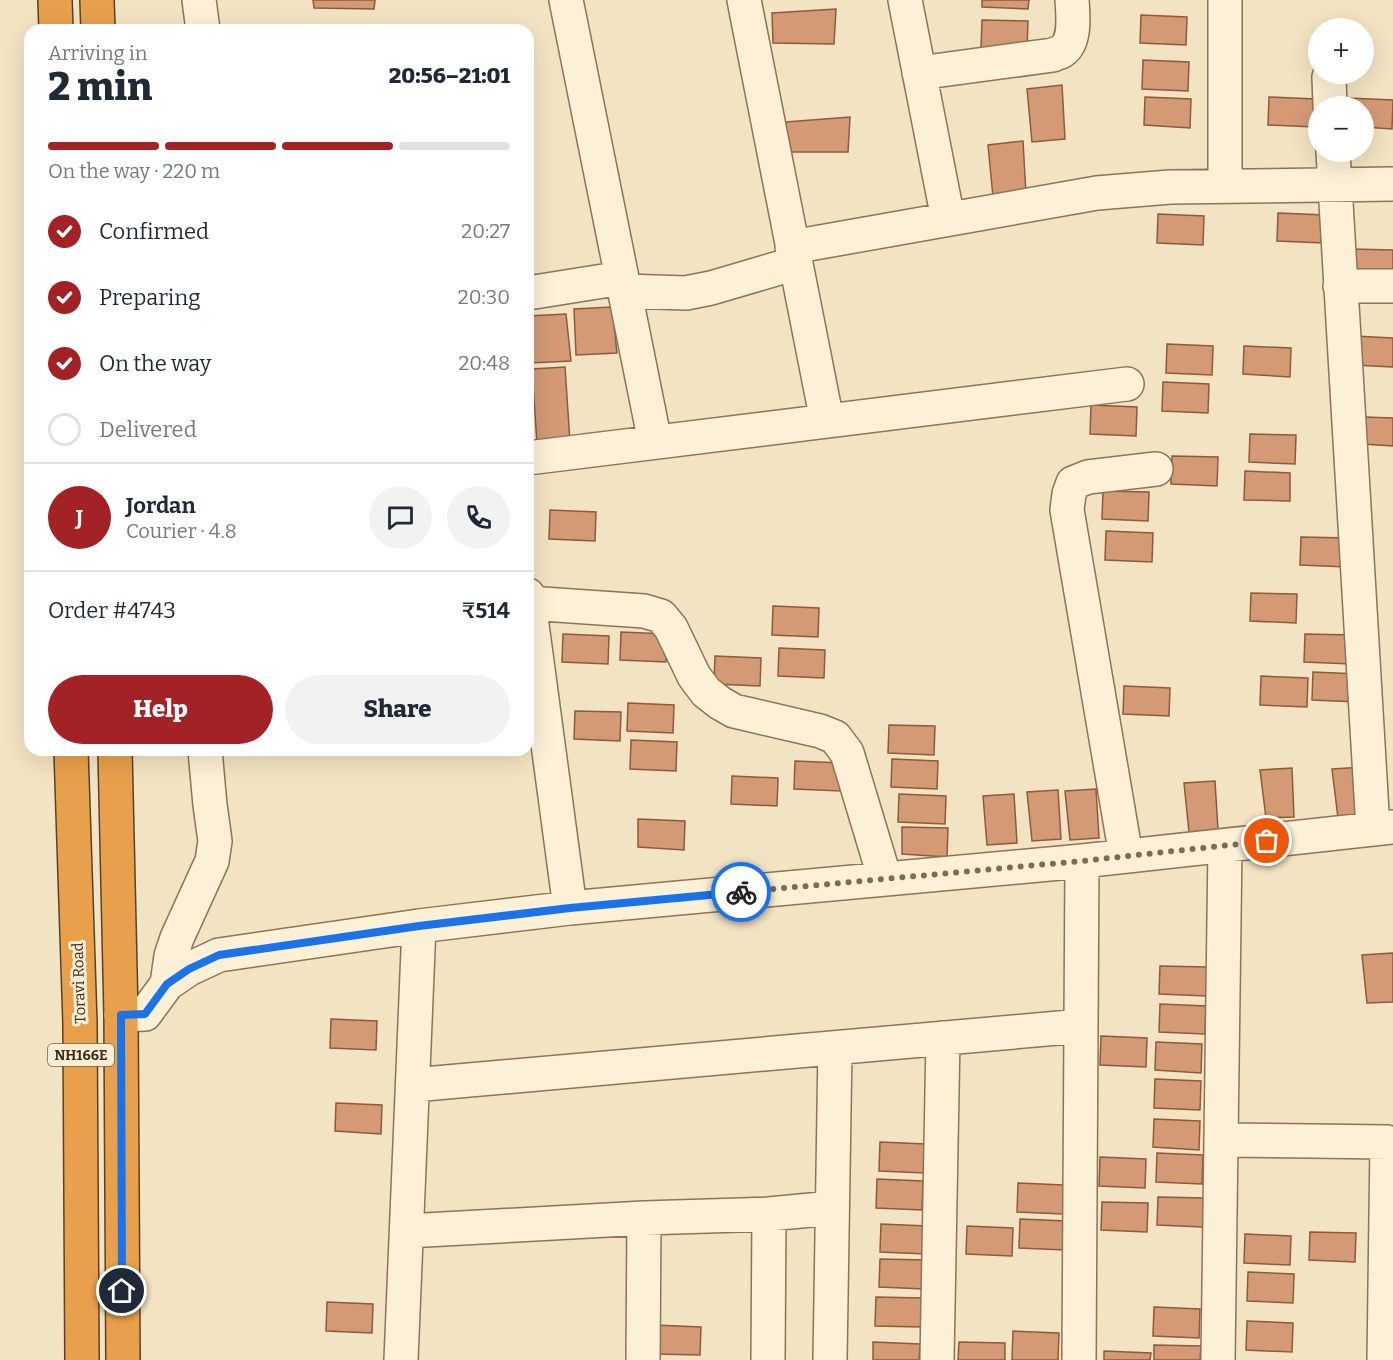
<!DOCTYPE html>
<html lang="en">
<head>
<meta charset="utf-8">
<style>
  body { margin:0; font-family:Bitter,serif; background:#f2f2f3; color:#1f2937; height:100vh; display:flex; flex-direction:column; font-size:22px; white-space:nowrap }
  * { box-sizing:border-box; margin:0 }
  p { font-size:20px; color:#747a83 }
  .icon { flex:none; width:33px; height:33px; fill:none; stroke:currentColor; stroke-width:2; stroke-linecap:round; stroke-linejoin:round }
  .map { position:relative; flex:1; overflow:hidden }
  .side { position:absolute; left:24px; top:24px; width:510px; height:732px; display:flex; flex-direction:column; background:#fff; border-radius:18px; box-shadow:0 6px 24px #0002 }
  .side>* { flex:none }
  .controls { position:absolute; left:1308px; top:18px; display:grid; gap:12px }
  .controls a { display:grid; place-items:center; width:66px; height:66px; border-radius:50%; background:#fff; box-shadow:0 6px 24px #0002; font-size:30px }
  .pin { position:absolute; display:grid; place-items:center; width:51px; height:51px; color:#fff; margin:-26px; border:3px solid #fff; border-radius:50%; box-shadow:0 2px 6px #0007 }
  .courier { position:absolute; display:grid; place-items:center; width:60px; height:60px; margin:-30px; border:4px solid #1a73e8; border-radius:50%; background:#fff; color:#222; box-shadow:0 2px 8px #0007 }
  .headline em { font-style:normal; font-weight:800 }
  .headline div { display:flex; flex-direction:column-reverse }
  .headline { display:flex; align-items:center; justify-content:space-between; height:102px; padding:0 24px }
  h1 { font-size:39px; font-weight:800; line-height:45px }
  .bar { display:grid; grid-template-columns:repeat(4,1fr); gap:9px 6px; align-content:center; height:72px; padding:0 24px }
  .bar i { height:8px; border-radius:4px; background:#e0e1e3 }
  .bar .selected { background:#a32226 }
  .bar p { grid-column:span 4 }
  .line { display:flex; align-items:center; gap:15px; padding:0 24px; border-top:2px solid #e0e1e3 }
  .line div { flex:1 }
  .round { display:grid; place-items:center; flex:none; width:63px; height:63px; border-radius:32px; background:#f2f2f3 }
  ol { padding:0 24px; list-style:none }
  li { display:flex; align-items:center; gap:18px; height:66px }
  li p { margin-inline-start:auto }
  li .icon { padding:6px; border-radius:50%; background:#a32226; color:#fff; stroke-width:4 }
  li:last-child { color:#747a83 }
  li i { width:33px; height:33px; border:3px solid #e0e1e3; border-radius:50% }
  .cta { display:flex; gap:12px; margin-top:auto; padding:12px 24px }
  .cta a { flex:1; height:69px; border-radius:36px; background:#a32226; color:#fff; font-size:24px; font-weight:800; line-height:69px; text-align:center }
  .cta a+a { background:#f2f2f3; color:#1f2937 }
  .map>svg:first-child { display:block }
  .building { fill:#d39a75; stroke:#8f5a3b; stroke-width:1.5 }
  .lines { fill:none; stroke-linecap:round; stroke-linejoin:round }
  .minor-casing { stroke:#8e7357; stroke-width:36 }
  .highway-casing { stroke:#5b412c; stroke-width:36 }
  .minor { stroke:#fcf0d7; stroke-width:33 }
  .highway { stroke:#e8a04c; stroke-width:33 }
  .done { stroke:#7c6b57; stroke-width:6; stroke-dasharray:0 10.8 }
  .route { stroke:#1a73e8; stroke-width:8 }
  .labels { text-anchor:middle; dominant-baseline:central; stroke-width:6; stroke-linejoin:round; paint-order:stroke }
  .shield { fill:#f9edd3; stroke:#756554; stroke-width:1.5 }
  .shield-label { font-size:14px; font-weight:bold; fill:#3c2b1d }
  .street-label { font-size:15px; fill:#3c2b1d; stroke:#f9edd3 }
</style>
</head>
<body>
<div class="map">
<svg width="1393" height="1360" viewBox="0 0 1393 1360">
  <rect width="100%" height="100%" fill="#f2e3c2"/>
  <path class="building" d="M 313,0 L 375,0 L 374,9 L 314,8 Z
    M 982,0 L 1029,0 L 1028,9 L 982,7 Z
    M 836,9 L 834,44 L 773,43 L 772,13 Z
    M 1141,15 L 1187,17 L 1186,45 L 1140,43 Z
    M 982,20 L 1028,21 L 1027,50 L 981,48 Z
    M 1143,60 L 1189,62 L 1188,91 L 1142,89 Z
    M 1062,85 L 1065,139 L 1032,142 L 1027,89 Z
    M 1145,97 L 1191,99 L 1190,128 L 1144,125 Z
    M 1269,97 L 1316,99 L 1315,127 L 1268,125 Z
    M 1347,98 L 1393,100 L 1392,129 L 1364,127 L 1364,106 L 1346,106 Z
    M 850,117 L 848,152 L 787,152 L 786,122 Z
    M 1023,141 L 1026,194 L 993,197 L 988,145 Z
    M 1278,213 L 1325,215 L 1324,243 L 1277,241 Z
    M 1158,214 L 1204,216 L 1203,245 L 1157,243 Z
    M 1351,249 L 1393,250 L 1393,279 L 1350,277 Z
    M 612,307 L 617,353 L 576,355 L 574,309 Z
    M 566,314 L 571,361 L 530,363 L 528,316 Z
    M 1354,336 L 1393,338 L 1393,367 L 1353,365 Z
    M 1167,344 L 1213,346 L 1212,375 L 1166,373 Z
    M 1244,346 L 1291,348 L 1290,377 L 1243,374 Z
    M 565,367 L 570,442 L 537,444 L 532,369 Z
    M 1163,382 L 1209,384 L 1208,413 L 1162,411 Z
    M 1091,405 L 1137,407 L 1136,436 L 1090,434 Z
    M 1364,417 L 1393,418 L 1393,446 L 1363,444 Z
    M 1250,434 L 1296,435 L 1295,464 L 1249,462 Z
    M 1172,456 L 1218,457 L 1217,486 L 1171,484 Z
    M 1245,471 L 1290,473 L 1290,501 L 1244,500 Z
    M 1103,491 L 1149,492 L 1148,521 L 1102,519 Z
    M 550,510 L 596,512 L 595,541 L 549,539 Z
    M 1106,531 L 1153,533 L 1152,562 L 1105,560 Z
    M 1301,537 L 1348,538 L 1347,567 L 1300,565 Z
    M 1251,593 L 1297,594 L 1296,623 L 1250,621 Z
    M 773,606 L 819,608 L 818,637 L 772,635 Z
    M 621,632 L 667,634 L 666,662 L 620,660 Z
    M 563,634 L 609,636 L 608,664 L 562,662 Z
    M 1305,634 L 1352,635 L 1351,664 L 1304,662 Z
    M 779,648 L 825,650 L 824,678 L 778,676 Z
    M 715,656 L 761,658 L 760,686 L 714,684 Z
    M 1313,672 L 1359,674 L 1358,702 L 1312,700 Z
    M 1261,676 L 1308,678 L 1307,707 L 1260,705 Z
    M 1124,686 L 1170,688 L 1169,716 L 1123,714 Z
    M 628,703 L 674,705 L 673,733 L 627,731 Z
    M 575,711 L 621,712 L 620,741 L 574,739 Z
    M 889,725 L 935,726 L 934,755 L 888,753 Z
    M 631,740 L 677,742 L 676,771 L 630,769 Z
    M 892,759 L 938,761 L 937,789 L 891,787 Z
    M 795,761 L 842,763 L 841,791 L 794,789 Z
    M 1364,767 L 1366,816 L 1338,818 L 1332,769 Z
    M 1292,768 L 1294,817 L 1266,818 L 1260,770 Z
    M 732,776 L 778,778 L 777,806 L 731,804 Z
    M 1215,781 L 1218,830 L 1189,832 L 1184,783 Z
    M 1096,789 L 1099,838 L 1070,840 L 1065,791 Z
    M 1058,790 L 1061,839 L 1032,841 L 1027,792 Z
    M 899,794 L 946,796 L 945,824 L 898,822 Z
    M 1014,794 L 1017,843 L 987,845 L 983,796 Z
    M 638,819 L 685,821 L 684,850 L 638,847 Z
    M 902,827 L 948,828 L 947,857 L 902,854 Z
    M 1393,953 L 1393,1002 L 1367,1003 L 1362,955 Z
    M 1160,966 L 1207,967 L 1206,996 L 1159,994 Z
    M 1160,1004 L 1206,1006 L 1205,1034 L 1159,1032 Z
    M 331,1019 L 377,1021 L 376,1050 L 330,1048 Z
    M 1101,1036 L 1147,1038 L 1146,1067 L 1100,1065 Z
    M 1156,1042 L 1202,1044 L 1201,1073 L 1155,1070 Z
    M 1155,1079 L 1201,1081 L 1200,1110 L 1154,1108 Z
    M 336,1103 L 382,1105 L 381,1134 L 335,1131 Z
    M 1154,1119 L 1200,1121 L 1199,1150 L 1153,1147 Z
    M 880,1142 L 926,1144 L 925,1173 L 879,1171 Z
    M 1157,1153 L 1203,1155 L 1202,1184 L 1156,1182 Z
    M 1100,1157 L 1146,1159 L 1145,1188 L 1099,1186 Z
    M 877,1179 L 923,1181 L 922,1210 L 876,1208 Z
    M 1018,1183 L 1064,1185 L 1063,1214 L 1017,1212 Z
    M 1158,1197 L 1204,1198 L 1203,1227 L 1157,1225 Z
    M 1102,1202 L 1148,1203 L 1147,1232 L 1101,1230 Z
    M 1020,1219 L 1066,1221 L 1065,1250 L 1019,1248 Z
    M 881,1224 L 927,1226 L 926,1254 L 880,1252 Z
    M 967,1226 L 1013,1228 L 1012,1256 L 966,1254 Z
    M 1310,1232 L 1356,1233 L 1355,1262 L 1309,1260 Z
    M 1245,1234 L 1291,1236 L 1290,1265 L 1244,1263 Z
    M 880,1259 L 926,1260 L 925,1289 L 879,1287 Z
    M 1248,1272 L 1294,1274 L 1293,1303 L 1247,1301 Z
    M 876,1297 L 922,1298 L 921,1327 L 875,1326 Z
    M 327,1302 L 373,1304 L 372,1333 L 326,1331 Z
    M 1154,1307 L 1200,1309 L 1199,1338 L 1153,1336 Z
    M 1247,1321 L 1293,1323 L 1292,1352 L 1246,1350 Z
    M 654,1325 L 701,1327 L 700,1355 L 653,1354 Z
    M 1013,1331 L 1059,1333 L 1058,1360 L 1012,1360 Z
    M 873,1342 L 920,1344 L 919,1360 L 873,1360 Z
    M 959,1342 L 1005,1343 L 1005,1360 L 958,1360 Z
    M 1154,1345 L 1201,1346 L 1200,1360 L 1154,1360 Z
    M 1104,1351 L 1151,1353 L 1150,1360 L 1104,1360 Z"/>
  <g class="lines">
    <g class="minor-casing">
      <path id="minor" d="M 199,0 L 203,30
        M 566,0 L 655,442
        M 744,0 L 827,421
        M 905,0 L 948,219
        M 1225,0 L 1225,186
        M 919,73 L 1053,55 C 1056,53 1060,53 1062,51 C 1076,42 1073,14 1072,0
        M 1329,77 L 1330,106
        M 1333,152 L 1373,829
        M 792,247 L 1097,193 L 1170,187 L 1393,184
        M 1340,286 L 1393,286
        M 625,291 L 686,293 L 711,288 L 796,263
        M 528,293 L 622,278
        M 528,458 L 1127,384
        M 528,595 L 570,908
        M 528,603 L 644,611 L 661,616 L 671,628 L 694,676 L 706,692 L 720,703 L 734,711 L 820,731 L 835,737 L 847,753 L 885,879
        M 1126,856 L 1067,510 L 1069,494 L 1073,483 L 1088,477 L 1156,469
        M 167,984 L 171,956 L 177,938 L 212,861 L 215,841 L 210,805 L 205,750
        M 121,1015 L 145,1014 L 167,984 L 189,969 L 219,955 L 419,926 L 570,908 L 1082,861 L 1393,827
        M 413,1085 L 1081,1026
        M 1221,1140 L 1387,1142 L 1384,1360
        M 407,1231 L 644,1218 L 769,1214 L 832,1208
        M 401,1360 L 419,926
        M 643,1360 L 644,1218
        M 768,1360 L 769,1214
        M 830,1360 L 835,1048
        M 937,1360 L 943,1038
        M 1079,1360 L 1082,861
        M 1218,1360 L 1225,846"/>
    </g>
    <g class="highway-casing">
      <path id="highway" d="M 55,0 L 56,30
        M 97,0 L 98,30
        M 71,750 L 80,1024 L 82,1360
        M 115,750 L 121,1015 L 123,1360"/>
    </g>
    <use href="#minor" class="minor"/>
    <use href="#highway" class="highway"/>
  </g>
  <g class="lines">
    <path class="done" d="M 741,892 L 1082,861 L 1267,841"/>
    <path class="route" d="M 122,1291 L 121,1015 L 145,1014 L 167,984 L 189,969 L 219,955 L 419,926 L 570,908 L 741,892"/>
  </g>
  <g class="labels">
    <rect class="shield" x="48" y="1044" width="66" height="22" rx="4.5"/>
    <g class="shield-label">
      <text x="81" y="1055">NH166E</text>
    </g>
    <g class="street-label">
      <text transform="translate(79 983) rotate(-92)">Toravi Road</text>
    </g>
  </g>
</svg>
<div class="controls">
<a>+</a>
<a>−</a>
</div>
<div class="pin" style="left:1267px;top:841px;background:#ea580c"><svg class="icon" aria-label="bag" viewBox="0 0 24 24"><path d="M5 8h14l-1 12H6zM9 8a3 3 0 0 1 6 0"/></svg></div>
<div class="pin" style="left:122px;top:1291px;background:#1f2937"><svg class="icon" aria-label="home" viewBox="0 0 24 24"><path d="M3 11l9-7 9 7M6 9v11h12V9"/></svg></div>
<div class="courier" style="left:741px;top:892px"><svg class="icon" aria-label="bike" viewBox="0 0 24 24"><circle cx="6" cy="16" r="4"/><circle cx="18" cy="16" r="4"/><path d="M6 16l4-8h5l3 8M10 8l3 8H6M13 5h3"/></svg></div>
<section class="side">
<div class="headline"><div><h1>2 min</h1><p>Arriving in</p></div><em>20:56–21:01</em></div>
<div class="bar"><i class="selected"></i><i class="selected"></i><i class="selected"></i><i></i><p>On the way · 220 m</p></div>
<ol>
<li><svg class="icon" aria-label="check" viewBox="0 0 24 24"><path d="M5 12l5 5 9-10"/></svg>Confirmed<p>20:27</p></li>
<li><svg class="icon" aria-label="check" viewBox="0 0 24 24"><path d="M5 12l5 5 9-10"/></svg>Preparing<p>20:30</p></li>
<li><svg class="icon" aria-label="check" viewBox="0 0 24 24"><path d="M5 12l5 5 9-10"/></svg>On the way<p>20:48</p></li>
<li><i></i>Delivered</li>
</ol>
<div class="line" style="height:108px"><b class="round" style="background:#a32226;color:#fff">J</b><div><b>Jordan</b><p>Courier · 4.8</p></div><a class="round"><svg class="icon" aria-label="chat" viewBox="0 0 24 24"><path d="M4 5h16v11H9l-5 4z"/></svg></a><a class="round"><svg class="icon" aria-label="phone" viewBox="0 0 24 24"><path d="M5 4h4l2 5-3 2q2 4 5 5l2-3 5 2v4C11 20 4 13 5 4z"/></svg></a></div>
<div class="line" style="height:78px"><div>Order #4743</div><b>₹514</b></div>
<div class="cta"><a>Help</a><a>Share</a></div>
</section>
</div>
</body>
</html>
